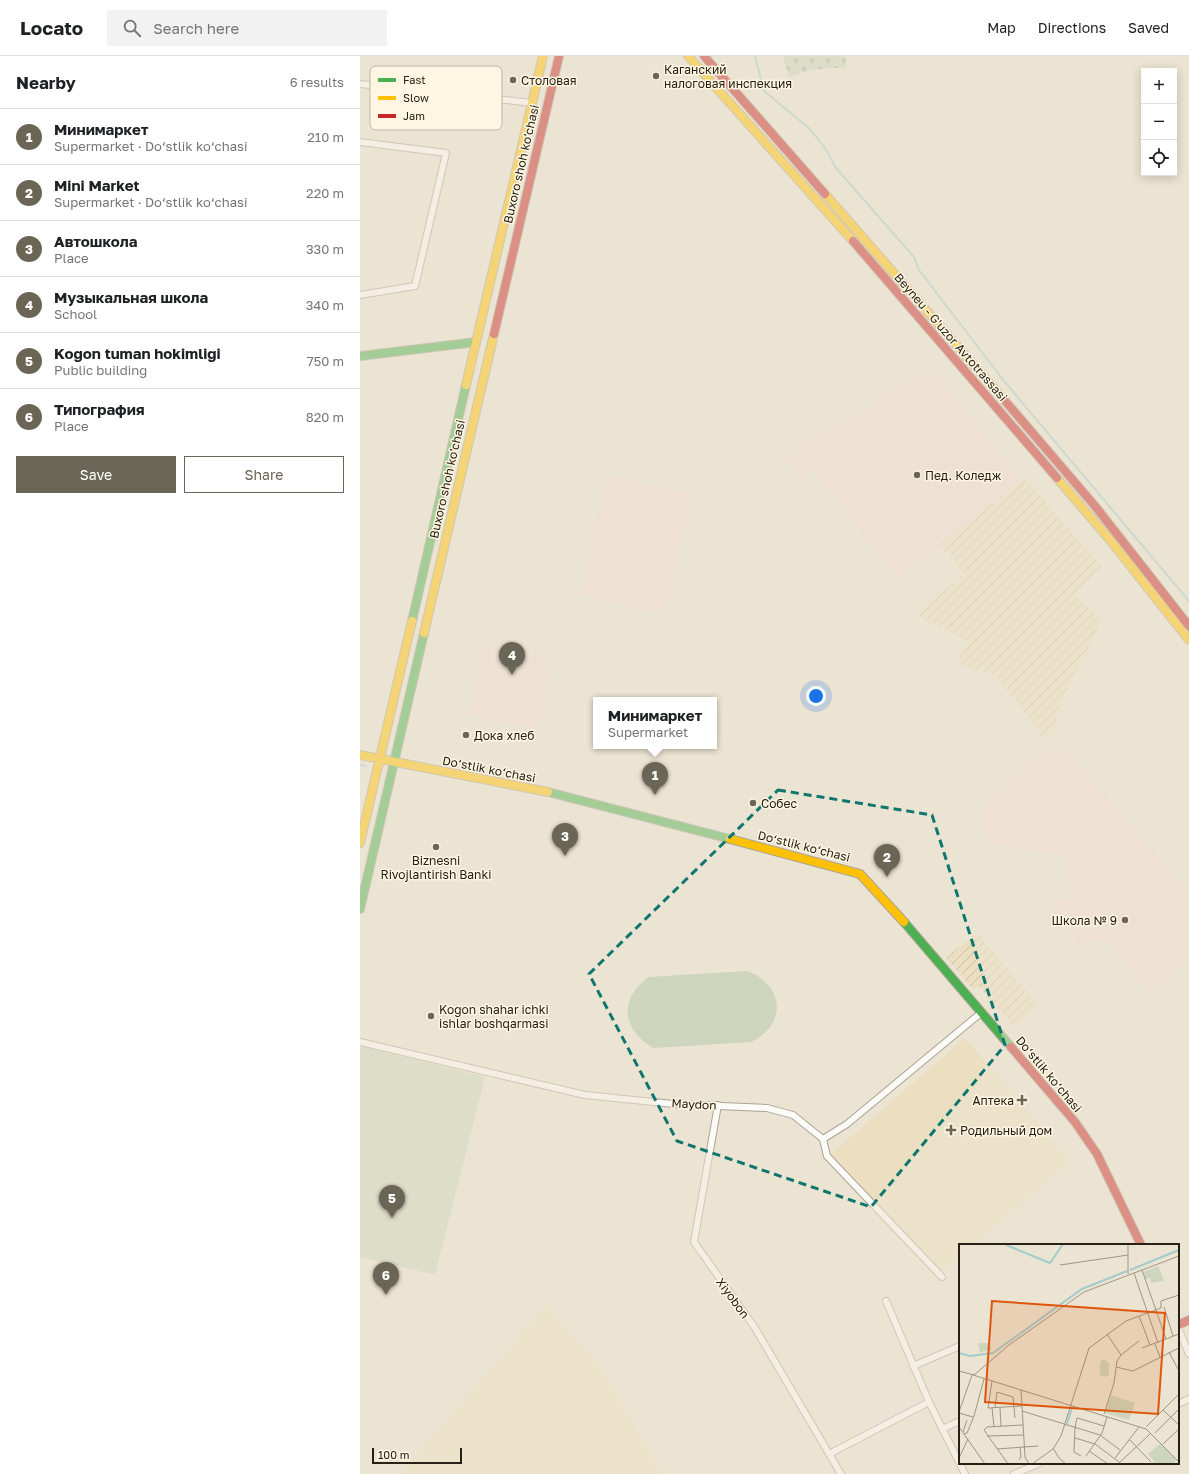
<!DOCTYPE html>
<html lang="en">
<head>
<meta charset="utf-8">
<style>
  :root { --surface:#fff; --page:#f2f2f2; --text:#202124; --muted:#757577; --line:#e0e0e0; --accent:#6b6556 }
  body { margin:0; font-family:"Golos Text",sans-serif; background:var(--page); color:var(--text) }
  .controls { position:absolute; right:12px; top:12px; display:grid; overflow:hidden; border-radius:0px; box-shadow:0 2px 10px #0003 }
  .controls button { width:36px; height:36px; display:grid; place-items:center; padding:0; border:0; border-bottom:1px solid var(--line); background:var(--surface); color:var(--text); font:20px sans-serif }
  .scale { position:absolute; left:12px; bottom:10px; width:90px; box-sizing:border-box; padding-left:4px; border:2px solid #262114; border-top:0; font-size:11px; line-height:14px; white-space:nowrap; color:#262114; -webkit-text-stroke:3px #fef6e2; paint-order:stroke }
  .you { position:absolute; left:456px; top:640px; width:14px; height:14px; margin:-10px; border:3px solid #fff; border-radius:50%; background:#1a73e8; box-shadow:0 0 0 6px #1a73e833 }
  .badge { display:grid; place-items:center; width:26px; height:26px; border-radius:50%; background:var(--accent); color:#fff; font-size:13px; font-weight:700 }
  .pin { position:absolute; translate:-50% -33px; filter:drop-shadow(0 1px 2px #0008) }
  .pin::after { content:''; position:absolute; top:21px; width:14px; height:12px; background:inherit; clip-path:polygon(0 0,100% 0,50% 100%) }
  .popup { position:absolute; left:233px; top:641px; width:124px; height:52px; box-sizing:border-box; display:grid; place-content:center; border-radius:0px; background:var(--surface); filter:drop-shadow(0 1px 3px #0005); font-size:13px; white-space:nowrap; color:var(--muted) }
  .popup b { font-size:15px; color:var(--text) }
  .popup::after { content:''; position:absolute; left:50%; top:100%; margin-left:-8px; border:8px solid transparent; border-top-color:var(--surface) }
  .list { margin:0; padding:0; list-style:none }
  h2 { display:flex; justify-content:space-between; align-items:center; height:52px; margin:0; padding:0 16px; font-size:17px }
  h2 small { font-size:13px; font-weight:400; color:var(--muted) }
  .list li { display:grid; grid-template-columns:26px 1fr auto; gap:12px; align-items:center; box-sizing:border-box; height:56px; padding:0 16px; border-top:1px solid var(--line) }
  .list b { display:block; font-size:15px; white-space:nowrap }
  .list p { margin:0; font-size:13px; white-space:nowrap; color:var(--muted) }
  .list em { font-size:13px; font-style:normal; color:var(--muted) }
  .actions { display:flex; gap:8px; padding:12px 16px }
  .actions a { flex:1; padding:9px 0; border:1px solid var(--accent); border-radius:0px; text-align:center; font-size:14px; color:var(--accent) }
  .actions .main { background:var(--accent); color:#fff }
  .icon { flex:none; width:22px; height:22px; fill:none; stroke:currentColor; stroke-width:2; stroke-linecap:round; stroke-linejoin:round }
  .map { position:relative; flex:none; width:829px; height:1418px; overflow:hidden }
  header { display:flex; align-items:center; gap:24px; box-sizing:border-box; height:56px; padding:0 20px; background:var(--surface); border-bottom:1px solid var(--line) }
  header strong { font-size:19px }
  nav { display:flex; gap:22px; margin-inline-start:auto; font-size:14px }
  .search { width:280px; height:36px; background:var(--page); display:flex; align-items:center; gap:10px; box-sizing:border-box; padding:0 14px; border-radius:0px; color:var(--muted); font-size:15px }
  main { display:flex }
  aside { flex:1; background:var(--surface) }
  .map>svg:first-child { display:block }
  .industrial { fill:url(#industrial-furrows) }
  .education { fill:#f0ddd4 }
  .built { fill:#ecdfc1 }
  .cemetery { fill:url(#cemetery-stones) }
  .park { fill:#cdd5bc }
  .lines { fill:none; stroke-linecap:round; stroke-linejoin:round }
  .stream { stroke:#a2cccc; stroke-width:2 }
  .street-casing { stroke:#aaa497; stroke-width:8 }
  .fast-casing { stroke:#aaa497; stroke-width:10 }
  .slow-casing { stroke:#aaa497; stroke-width:10 }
  .jam-casing { stroke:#aaa497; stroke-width:10 }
  .street { stroke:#fcfbf8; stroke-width:6 }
  .fast { stroke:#4caf50; stroke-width:8 }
  .slow { stroke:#ffc107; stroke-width:8 }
  .jam { stroke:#c62828; stroke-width:8 }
  .marked { fill:none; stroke:#0f766e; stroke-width:3; stroke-dasharray:8 5; stroke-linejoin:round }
  .poi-dot { fill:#6b6556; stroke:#fef6e2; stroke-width:1.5 }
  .labels { text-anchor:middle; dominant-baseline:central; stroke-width:3; stroke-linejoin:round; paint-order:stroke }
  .poi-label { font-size:12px; fill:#262114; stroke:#fef6e2; text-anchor:start }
  .street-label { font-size:12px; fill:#262114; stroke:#fef6e2 }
  .inset-river { fill:none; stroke:#a2cccc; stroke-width:2 }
  .inset-road { fill:none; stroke:#9d9686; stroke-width:1 }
  .view { fill:#de560c; fill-opacity:0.15; stroke:#de560c; stroke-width:2 }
  .inset-edge { fill:none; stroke:#262114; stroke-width:2 }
  .key { fill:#fef6e2; stroke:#bdb6a4; stroke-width:1 }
  .key-label { font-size:11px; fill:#262114 }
</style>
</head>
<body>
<header>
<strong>Locato</strong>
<div class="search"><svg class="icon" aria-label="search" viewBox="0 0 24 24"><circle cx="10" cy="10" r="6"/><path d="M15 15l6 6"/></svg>Search here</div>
<nav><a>Map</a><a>Directions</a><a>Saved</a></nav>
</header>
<main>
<aside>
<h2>Nearby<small>6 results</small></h2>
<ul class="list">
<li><span class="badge">1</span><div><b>Минимаркет</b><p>Supermarket · Do‘stlik ko‘chasi</p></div><em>210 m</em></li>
<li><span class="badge">2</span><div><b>Mini Market</b><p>Supermarket · Do‘stlik ko‘chasi</p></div><em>220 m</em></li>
<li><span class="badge">3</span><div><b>Автошкола</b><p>Place</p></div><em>330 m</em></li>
<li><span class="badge">4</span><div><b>Музыкальная школа</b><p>School</p></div><em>340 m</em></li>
<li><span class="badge">5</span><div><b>Kogon tuman hokimligi</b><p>Public building</p></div><em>750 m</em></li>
<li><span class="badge">6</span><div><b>Типография</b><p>Place</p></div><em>820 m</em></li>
</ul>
<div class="actions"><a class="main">Save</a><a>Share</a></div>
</aside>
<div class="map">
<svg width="829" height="1418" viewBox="0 0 829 1418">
  <defs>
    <pattern id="industrial-furrows" width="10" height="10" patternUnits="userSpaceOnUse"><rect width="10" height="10" fill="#ecdfc1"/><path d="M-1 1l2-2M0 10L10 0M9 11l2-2" fill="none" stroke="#cabfa5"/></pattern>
    <pattern id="cemetery-stones" width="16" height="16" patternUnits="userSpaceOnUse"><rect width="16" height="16" fill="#cdd5bc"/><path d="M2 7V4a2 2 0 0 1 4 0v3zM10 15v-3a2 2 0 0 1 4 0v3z" fill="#b0b7a1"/></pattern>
  </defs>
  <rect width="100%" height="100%" fill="#ece4d2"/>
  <!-- industrial -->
  <g class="industrial">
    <polygon points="665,422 742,511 714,538 742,565 702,644 692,676 685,683 640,625 620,611 617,615 597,607 608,585 554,558 605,518 580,488"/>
    <polygon points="617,877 678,949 654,972 619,930 613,933 586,902"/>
  </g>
  <!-- education -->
  <g class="education">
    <polygon points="571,313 662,424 538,522 453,414 445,424 424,402"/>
    <polygon points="247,419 332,438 305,558 220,539"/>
    <polygon points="122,589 191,604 177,674 108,658 110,645 113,646"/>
    <polygon points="682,695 708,696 829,837 829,903 789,938 746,884 720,886 685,844 712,843 713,837 702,799 635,789 623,777 623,751"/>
  </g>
  <!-- built -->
  <g class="built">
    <polygon points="605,982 710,1105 612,1189 600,1189 600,1199 582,1215 470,1099"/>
    <polygon points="187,1250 245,1318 302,1418 40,1418"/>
  </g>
  <!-- cemetery -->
  <polygon class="cemetery" points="423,0 485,0 487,11 451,14 429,21"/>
  <!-- park -->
  <g class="park">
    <path d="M387,915c38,14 40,54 4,71l-98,6c-32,-19 -34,-50 -4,-71z"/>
    <polygon points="0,990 125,1021 75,1219 0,1201"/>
  </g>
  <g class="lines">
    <!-- stream -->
    <g class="stream">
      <polyline points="395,0 404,35 450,73 465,92 476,112 554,201 559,214 644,325 829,545"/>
      <polyline points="0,709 6,710"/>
    </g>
    <!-- street casing -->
    <g class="street-casing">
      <g id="street">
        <polyline points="0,28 172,47"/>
        <polyline points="0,86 86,97 55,230 0,239"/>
        <polyline points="0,986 225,1039 313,1048 407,1052 433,1059 463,1083 487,1068 622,956"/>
        <polyline points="358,1049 334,1186 395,1272 481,1418"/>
        <polyline points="463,1083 467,1100 582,1221"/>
        <polyline points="526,1245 569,1346 605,1418"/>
        <polyline points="818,1272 829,1298"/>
        <polyline points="553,1310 600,1290"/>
        <polyline points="818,1348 829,1343"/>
        <polyline points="582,1373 600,1365"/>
        <polyline points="469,1398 569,1346"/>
        <polyline points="654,1418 680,1407"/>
      </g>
    </g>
    <!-- fast casing -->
    <g class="fast-casing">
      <g id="fast">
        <polyline points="0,300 116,286"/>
        <polyline points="52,565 106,329"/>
        <polyline points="188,736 370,783"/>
        <polyline points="0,853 64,577"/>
        <polyline points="544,866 651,991"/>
      </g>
    </g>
    <!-- slow casing -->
    <g class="slow-casing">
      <g id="slow">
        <polyline points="328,0 493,185"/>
        <polyline points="465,138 646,346"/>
        <polyline points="106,329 183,0"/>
        <polyline points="697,422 750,484 829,584"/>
        <polyline points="64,577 134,278"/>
        <polyline points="0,699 188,736"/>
        <polyline points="370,783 500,818 544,866"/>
        <polyline points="0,787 52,565"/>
      </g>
    </g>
    <!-- jam casing -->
    <g class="jam-casing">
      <g id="jam">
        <polyline points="344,0 465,138"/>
        <polyline points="493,185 697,422"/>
        <polyline points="134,278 199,0"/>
        <polyline points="646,346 735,450 829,570"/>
        <polyline points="651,991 715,1066 737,1098 781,1189"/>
        <polyline points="818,1269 829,1264"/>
      </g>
    </g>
    <!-- street -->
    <use href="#street" class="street"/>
    <!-- fast -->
    <use href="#fast" class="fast"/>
    <!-- slow -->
    <use href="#slow" class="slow"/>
    <!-- jam -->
    <use href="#jam" class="jam"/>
  </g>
  <!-- marked area -->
  <path d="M0 0H829V1418H0ZM418,734l154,25 73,230 -134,162 -194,-66 -88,-167z" fill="#ece4d2" fill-opacity=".55" fill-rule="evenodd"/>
  <path class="marked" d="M418,734l154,25 73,230 -134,162 -194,-66 -88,-167z"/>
  <!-- markers -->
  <g class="poi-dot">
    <circle cx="296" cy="20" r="4"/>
    <circle cx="153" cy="24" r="4"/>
    <circle cx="557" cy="419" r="4"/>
    <circle cx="106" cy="679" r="4"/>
    <circle cx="393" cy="747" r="4"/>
    <circle cx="76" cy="791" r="4"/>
    <circle cx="765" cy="864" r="4"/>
    <circle cx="71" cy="960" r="4"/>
    <path d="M660 1038h4v4h4v4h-4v4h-4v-4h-4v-4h4z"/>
    <path d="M589 1068h4v4h4v4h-4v4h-4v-4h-4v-4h4z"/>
  </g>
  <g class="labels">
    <!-- poi labels -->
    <g class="poi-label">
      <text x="304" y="13">Каганский<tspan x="304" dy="14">налоговая инспекция</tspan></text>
      <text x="161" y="24">Столовая</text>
      <text x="565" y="419">Пед. Коледж</text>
      <text x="114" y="679">Дока хлеб</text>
      <text x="401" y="747">Собеc</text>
      <text x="76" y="804" text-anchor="middle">Biznesni<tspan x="76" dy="14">Rivojlantirish Banki</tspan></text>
      <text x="757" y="864" text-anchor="end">Школа № 9</text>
      <text x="79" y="953">Kogon shahar ichki<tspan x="79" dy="14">ishlar boshqarmasi</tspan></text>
      <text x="654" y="1044" text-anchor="end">Аптека</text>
      <text x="600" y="1074">Родильный дом</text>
    </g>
    <!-- street labels -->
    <g class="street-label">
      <text transform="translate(161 108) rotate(-77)">Buxoro shoh ko'chasi</text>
      <text transform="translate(591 281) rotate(49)">Beyneu - G'uzor Avtotrassasi</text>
      <text transform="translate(87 423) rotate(-77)">Buxoro shoh ko'chasi</text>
      <text transform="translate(129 713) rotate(11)">Do‘stlik ko‘chasi</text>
      <text transform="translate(444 790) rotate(14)">Do‘stlik ko‘chasi</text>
      <text transform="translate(689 1018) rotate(50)">Do‘stlik ko‘chasi</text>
      <text transform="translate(334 1048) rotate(3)">Maydon</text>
      <text transform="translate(373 1242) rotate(54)">Xiyobon</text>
    </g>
  </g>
  <!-- overview -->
  <g transform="translate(599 1188)">
    <rect width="220" height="220" fill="#ece4d2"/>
    <path d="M202,199l15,17 -2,4 -22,-1 2,-2 -6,-7z" fill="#cdd5bc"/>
    <path d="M19,99h12l1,7 -11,2z" fill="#cdd5bc"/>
    <path d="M199,22l6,15 -13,2 -1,-5 -4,1 -3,-7zM144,115l6,4v12l-4,2 -5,-2v-12zM152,151l24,8 -6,17 -24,-7z" fill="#cdd5bc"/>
    <path class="inset-river" d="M47,1l44,18 13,-19M171,26l49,-20M0,109l11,3 23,-3 89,-64 45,-18M108,180l5,-16"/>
    <path class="inset-road" d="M169,0v30M101,21l68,-10M183,26l24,69M175,29l24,70M205,63l9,29M180,72l11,29M196,100l5,13M183,104l37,-14M210,108l10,19M162,111l18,-14M157,123l17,4 46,-23M0,127l15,4 35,-30 75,-53 95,-36M14,131l173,54 33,33M33,137l-4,27 34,-2M62,146l4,67 4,7M33,164l2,19M36,164l2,-16 16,5 2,21M41,164l1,18M204,166l16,15M63,167l78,24 20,15M0,168l13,-37M0,169l14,4M145,170l10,-31 3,-22 4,-6 -14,-21M0,183l26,37M187,183l33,-33M116,184l2,-10 27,8M116,184l-1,24 7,4M4,188l4,-12M196,189l24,-24M5,190l3,-1 7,-17 10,-37M28,192l37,-1M116,194l20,6 24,18M171,196l21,22M204,200l16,-15M94,204l6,10 7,6M38,205l41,-3M130,207l19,13M127,212l16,-23 5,-16M0,214l9,-19M156,214l24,-31M60,216l2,-3 -1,-10M49,220l-24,-34 3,-3 36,-2M73,220l21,-15 8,-13 28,-88 37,-27 35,-13v-7l18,-6M159,220l33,-31"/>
    <path class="view" d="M33,57l173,12 -7,101 -173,-12z"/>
    <rect width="220" height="220" class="inset-edge"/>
  </g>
  <!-- legend -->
  <rect x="10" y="10" width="132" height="64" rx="6" class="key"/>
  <rect x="18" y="22" width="18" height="4" fill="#4caf50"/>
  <rect x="18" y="40" width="18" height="4" fill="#ffc107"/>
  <rect x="18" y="58" width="18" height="4" fill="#c62828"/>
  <g class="key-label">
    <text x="43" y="28">Fast</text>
    <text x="43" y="46">Slow</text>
    <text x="43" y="64">Jam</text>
  </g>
</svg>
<div class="controls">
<button>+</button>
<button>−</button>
<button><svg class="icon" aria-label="locate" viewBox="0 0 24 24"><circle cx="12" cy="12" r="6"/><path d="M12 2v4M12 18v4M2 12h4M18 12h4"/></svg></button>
</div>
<div class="scale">100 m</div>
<div class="you"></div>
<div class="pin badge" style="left:295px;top:739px">1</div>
<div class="popup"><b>Минимаркет</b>Supermarket</div>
<div class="pin badge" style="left:527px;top:821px">2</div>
<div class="pin badge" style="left:205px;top:800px">3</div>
<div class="pin badge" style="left:152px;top:619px">4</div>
<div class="pin badge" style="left:32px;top:1162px">5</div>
<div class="pin badge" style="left:26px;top:1239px">6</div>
</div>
</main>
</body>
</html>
